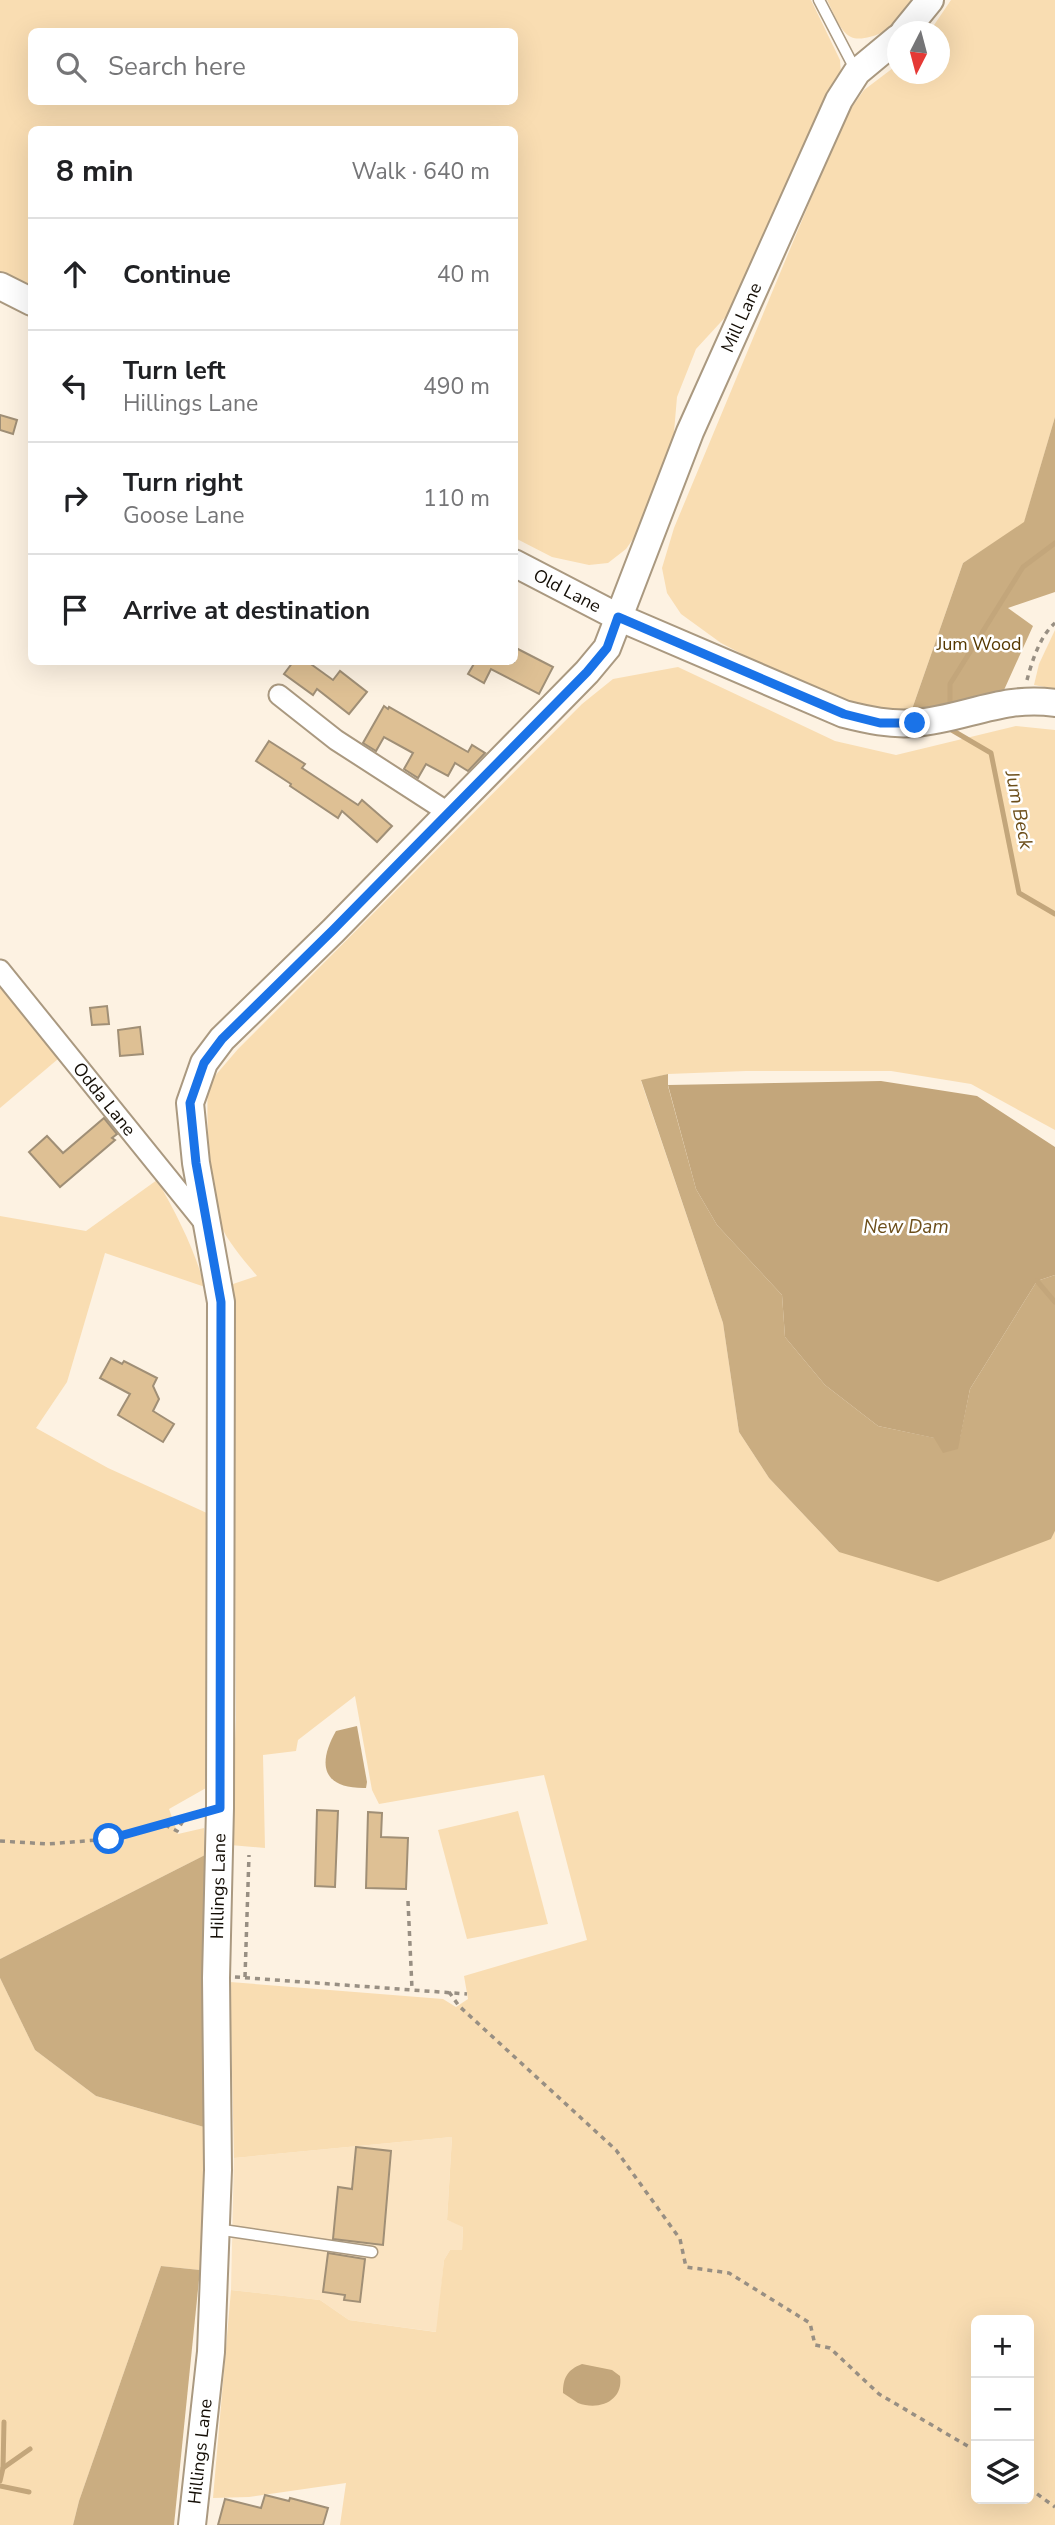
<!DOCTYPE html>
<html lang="en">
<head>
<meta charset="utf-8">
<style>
  :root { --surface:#fff; --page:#f6f6f6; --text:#202124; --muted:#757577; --line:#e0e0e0 }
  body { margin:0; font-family:"Nunito Sans",sans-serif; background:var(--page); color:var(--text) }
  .controls { position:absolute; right:21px; bottom:21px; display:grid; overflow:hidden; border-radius:10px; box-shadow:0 7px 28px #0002 }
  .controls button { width:63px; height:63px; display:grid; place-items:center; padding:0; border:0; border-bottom:2px solid var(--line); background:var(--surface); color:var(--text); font:35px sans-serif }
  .compass { position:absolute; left:887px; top:21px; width:63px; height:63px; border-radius:50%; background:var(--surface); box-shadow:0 7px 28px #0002; rotate:186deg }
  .stop { position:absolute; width:21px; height:21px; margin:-16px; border:5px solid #1a73e8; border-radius:50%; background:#fff }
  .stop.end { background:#1a73e8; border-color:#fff; box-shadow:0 2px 7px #0008 }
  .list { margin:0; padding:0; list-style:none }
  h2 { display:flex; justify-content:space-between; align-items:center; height:91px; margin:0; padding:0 28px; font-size:30px }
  h2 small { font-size:23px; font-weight:400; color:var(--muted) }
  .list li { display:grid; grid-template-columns:46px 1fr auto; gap:21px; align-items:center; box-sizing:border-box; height:112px; padding:0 28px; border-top:2px solid var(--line) }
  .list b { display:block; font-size:26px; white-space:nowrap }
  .list p { margin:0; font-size:23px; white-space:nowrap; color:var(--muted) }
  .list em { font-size:23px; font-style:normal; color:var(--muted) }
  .icon { flex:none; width:38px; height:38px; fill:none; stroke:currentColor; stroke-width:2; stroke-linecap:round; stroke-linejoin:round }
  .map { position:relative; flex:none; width:1055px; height:2525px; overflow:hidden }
  .search { position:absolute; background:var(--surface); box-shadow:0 7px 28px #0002; left:28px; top:28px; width:490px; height:77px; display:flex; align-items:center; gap:18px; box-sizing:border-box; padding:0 24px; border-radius:10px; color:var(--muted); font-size:26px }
  .panel { position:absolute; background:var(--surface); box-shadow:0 7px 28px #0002; left:28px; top:126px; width:490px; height:539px; border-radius:10px }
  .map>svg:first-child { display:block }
  .built { fill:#fbe4c2 }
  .green { fill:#f9ddb2; fill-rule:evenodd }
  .forest { fill:#caad81 }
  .water { fill:#c3a67b }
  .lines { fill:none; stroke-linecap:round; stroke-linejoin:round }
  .stream { stroke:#c3a67b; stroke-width:5 }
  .building { fill:#dec094; stroke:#a08f76; stroke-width:2 }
  .lane-casing { stroke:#aa9980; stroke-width:13 }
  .street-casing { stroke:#aa9980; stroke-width:23 }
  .secondary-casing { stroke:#aa9980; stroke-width:30 }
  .path { stroke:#988f83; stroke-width:3.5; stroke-dasharray:5 5; stroke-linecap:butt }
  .lane { stroke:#fff; stroke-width:10 }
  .street { stroke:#fff; stroke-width:19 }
  .secondary { stroke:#fff; stroke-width:26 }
  .route { stroke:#1a73e8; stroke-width:9 }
  .labels { text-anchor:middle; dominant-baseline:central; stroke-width:5; stroke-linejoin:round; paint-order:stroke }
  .street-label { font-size:18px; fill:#140e06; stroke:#fff }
  .park-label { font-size:18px; fill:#553800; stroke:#fff }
  .water-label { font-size:19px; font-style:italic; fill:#6c4e1a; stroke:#fff }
</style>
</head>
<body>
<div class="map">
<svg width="1055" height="2525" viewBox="0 0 1055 2525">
  <rect width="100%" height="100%" fill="#fdf2e2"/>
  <!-- built -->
  <polygon class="built" points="452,2137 447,2220 463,2226 462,2251 450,2250 444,2260 437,2332 349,2320 320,2300 231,2290 234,2158"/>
  <!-- green -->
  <g class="green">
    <path d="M0,0h811l29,60 1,14 -110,237 -35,38 -19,48 -4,47 -33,85 -14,20 -18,14 -19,2 -37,-8 -37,-19 -1,-408h-482l-1,158 -31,-14zM32,32h482v70h-482z"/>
    <path d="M827,0h93c-6,7 -12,15 -18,21 -11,9 -38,22 -51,16 -12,-6 -18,-26 -24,-37z"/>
    <polygon points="951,0 1055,0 1055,417 1024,523 963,563 910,715 880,715 769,668 721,643 681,614 667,593 662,568 674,528 845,117 864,90 897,65 898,74 940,74 940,32 930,31"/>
    <polygon points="1055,630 1055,689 1034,685 1039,664"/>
    <path d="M678,667l157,74 61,14 120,-29 39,4v400l-84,-46 -80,-13h-145l-78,3 -27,7 82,242 16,109 30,46 70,74 212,-13 4,-8v994h-715l6,-42 -97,14 -36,1 18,-208 89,10 29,20 87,12 8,-72 6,-10h12l1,-23 -16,-7 5,-83 -218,21 -4,-176 213,17 13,8 12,-8 -4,-23 123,-36 -43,-165 -165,29 -7,-14 -17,-94 -57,44 -2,11 -33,4 2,93 -35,-3 6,-126 -3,-435 24,-8c-13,-16 -28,-32 -37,-52 -11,-28 -14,-108 -12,-140l30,-35 344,-345 31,-25zM976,2320h53v179h-53z"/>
    <polygon points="0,985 58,1059 0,1108"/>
    <path d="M157,1180c20,35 37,68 48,107l-100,-34 -38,129 -31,46 72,40 101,46 -3,274 -37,21 9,25 26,-6 1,27 -205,104v-743l86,15z"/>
    <polygon points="518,1811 548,1924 467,1939 438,1830"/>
    <polygon points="0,1978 35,2050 96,2096 204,2127 206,2157 200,2270 161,2266 79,2501 73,2525 0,2525"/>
  </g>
  <!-- forest -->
  <g class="forest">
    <polygon points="1055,417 1055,592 1008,608 1033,626 1004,690 941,711 910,715 963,563 1024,522"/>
    <polygon points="668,1074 668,1086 696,1189 717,1225 782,1295 785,1337 825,1385 878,1426 935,1438 960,1437 970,1389 1037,1281 1055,1275 1055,1531 1051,1539 938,1582 839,1552 769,1478 739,1432 723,1323 641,1080"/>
    <polygon points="205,1855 204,2127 96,2096 35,2050 0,1978 0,1959"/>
    <polygon points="161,2266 200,2270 174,2525 73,2525 79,2501"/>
  </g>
  <!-- water -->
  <g class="water">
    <polygon points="881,1081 977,1096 1055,1147 1055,1275 1037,1281 970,1389 958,1449 943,1453 934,1438 878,1426 825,1385 785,1337 782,1295 717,1225 696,1189 668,1085"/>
    <path d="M357,1726l10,56 -1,6c-42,1 -50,-22 -30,-57z"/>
    <path d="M582,2364l30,6 8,6c4,25 -21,35 -42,27 -5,-3 -10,-7 -15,-10 0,-15 4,-23 19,-29z"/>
  </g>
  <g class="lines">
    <!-- stream -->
    <g class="stream">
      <polyline points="950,709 950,684 1023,567 1055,543"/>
      <polyline points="950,726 950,729 991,753 1019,893 1055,914"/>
      <polyline points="1037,1281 1055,1302"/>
      <polyline points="3,2468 30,2449"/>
      <polyline points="0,2481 3,2468 4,2422"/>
      <polyline points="0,2486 29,2492"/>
    </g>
  </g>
  <!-- building -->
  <g class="building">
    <polygon points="0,415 17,420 13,434 0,430"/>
    <polygon points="514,647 553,667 539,694 491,669 484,683 468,674 475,662 514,662"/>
    <polygon points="293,662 308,662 333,680 340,671 367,692 349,714 317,689 313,695 284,674"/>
    <polygon points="384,706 388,709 389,707 468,752 472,745 485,753 468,771 455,763 448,776 426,764 418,778 404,769 413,753 384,737 376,751 363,743"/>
    <polygon points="269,741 305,764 302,768 358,805 362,800 392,826 377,842 342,811 338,818 290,786 291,784 256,761"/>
    <polygon points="107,1006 109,1024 92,1025 90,1008"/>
    <polygon points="140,1027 143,1054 120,1056 118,1030"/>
    <polygon points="104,1118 117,1134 112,1138 115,1140 60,1187 29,1152 47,1136 63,1153"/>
    <polygon points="111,1358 122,1364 124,1361 157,1378 153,1386 159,1399 153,1411 174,1424 163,1442 118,1415 130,1394 100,1378"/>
    <polygon points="317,1810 338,1811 335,1887 315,1886"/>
    <polygon points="368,1812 382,1813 381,1837 408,1838 406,1889 366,1888"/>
    <polygon points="356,2147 391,2151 383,2245 333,2239 338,2187 352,2189"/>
    <polygon points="328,2253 365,2259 360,2302 344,2300 345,2295 323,2292"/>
    <polygon points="265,2495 289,2501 290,2498 328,2508 323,2525 218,2525 225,2499 261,2508"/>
  </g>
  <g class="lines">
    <!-- lane casing -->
    <g class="lane-casing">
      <g id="lane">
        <polyline points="819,0 856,71"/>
        <polyline points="216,2229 372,2252"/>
      </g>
    </g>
    <!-- street casing -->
    <g class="street-casing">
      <g id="street">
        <polyline points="279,695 336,740 449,813"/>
        <path id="s1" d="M0,970l206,255"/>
      </g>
    </g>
    <!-- secondary casing -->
    <g class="secondary-casing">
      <g id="secondary">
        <polyline points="904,32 930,0"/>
        <polyline points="0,286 32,302"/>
        <path id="s2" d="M514,563l104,54 226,97c24,6 46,11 71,9 49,-4 89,-28 140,-20"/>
        <path id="s3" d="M192,2525l19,-173 7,-182 -2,-192 4,-170 1,-506 -25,-139 -6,-60 14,-40 18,-24 111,-108 254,-259 20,-24 83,-216 149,-332 18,-28 41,-34"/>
      </g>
    </g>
    <!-- path -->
    <g class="path">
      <path d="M1027,680c5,-19 13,-44 28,-57"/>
      <polyline points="165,1825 177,1831 184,1819"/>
      <polyline points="0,1841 48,1844 109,1839 197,1815"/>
      <polyline points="408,1901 412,1989"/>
      <polyline points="235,1977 467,1994"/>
      <polyline points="245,1977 249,1855"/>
      <polyline points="449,1992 459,2006 616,2150 680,2239 686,2267 729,2273 810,2323 815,2345 830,2348 879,2394 976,2451"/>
      <polyline points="1029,2488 1055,2507"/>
    </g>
    <!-- lane -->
    <use href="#lane" class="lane"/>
    <!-- street -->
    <use href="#street" class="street"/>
    <!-- secondary -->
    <use href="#secondary" class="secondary"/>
  </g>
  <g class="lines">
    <!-- route -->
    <polyline class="route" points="109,1839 220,1808 221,1302 196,1163 190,1103 204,1063 222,1039 333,930 587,672 607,648 618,617 844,714 880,723 915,723"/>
  </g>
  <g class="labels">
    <!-- street labels -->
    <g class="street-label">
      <text stroke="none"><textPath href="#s3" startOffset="2404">Mill Lane</textPath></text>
      <text stroke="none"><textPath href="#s2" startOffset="60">Old Lane</textPath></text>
      <text stroke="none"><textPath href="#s1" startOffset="166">Odda Lane</textPath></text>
      <text stroke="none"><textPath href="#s3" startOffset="640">Hillings Lane</textPath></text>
      <text stroke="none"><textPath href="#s3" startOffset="74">Hillings Lane</textPath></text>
    </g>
    <!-- park labels -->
    <g class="park-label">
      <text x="979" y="644">Jum Wood</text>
    </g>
    <!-- water labels -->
    <g class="water-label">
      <text transform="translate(1019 810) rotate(79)">Jum Beck</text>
      <text x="906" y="1227">New Dam</text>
    </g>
  </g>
</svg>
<div class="controls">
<button>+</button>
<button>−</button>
<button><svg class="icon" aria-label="layers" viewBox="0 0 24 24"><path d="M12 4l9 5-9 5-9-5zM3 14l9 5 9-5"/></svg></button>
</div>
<svg class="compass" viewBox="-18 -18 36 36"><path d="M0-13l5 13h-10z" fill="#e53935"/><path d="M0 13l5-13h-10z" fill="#757577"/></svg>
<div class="stop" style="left:109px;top:1839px"></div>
<div class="stop end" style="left:915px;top:723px"></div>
<div class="search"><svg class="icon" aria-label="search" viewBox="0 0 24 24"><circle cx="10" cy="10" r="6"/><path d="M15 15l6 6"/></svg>Search here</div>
<section class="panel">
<h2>8 min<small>Walk · 640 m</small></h2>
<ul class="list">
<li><svg class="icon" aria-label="ahead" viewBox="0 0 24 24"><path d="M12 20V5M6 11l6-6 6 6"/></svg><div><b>Continue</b></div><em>40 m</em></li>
<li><svg class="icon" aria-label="left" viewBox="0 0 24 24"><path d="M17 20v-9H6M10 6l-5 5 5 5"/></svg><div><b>Turn left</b><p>Hillings Lane</p></div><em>490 m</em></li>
<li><svg class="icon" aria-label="right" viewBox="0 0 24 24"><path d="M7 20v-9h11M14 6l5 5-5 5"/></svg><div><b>Turn right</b><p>Goose Lane</p></div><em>110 m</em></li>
<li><svg class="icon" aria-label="arrive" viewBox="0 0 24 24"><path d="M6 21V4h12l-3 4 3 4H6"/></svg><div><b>Arrive at destination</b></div></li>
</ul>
</section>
</div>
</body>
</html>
